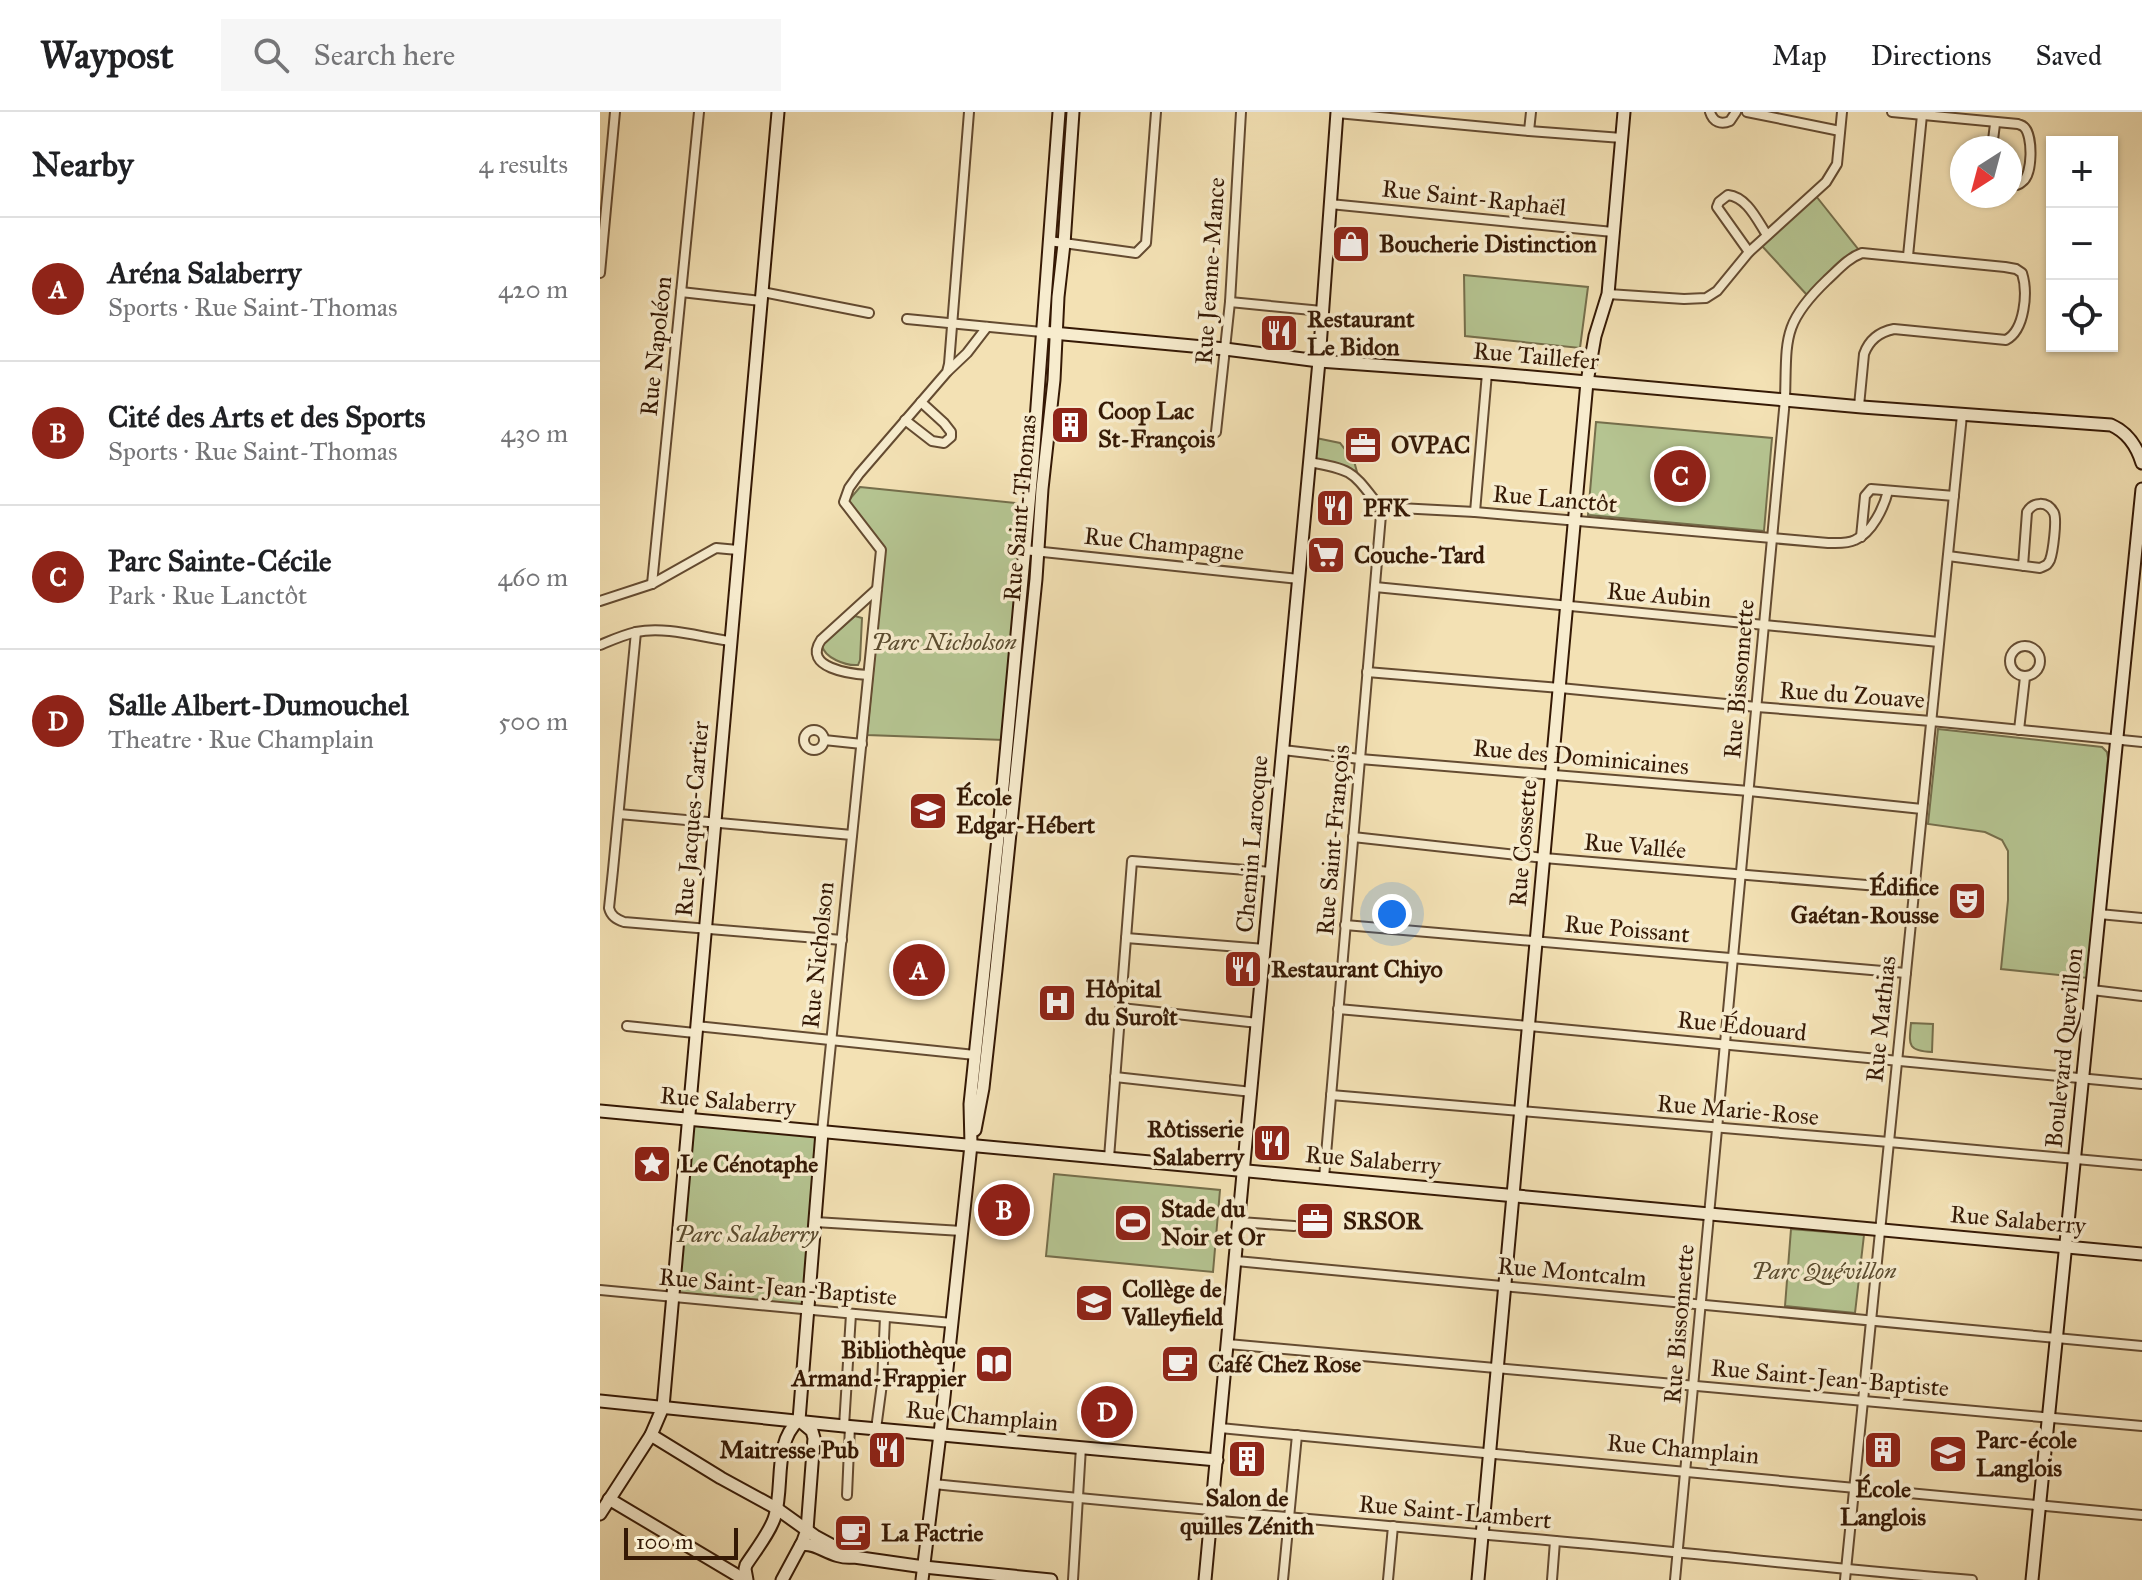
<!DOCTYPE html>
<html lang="en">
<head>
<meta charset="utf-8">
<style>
  :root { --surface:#fff; --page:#f6f6f6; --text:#202124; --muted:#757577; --line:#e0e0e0; --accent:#8f2418 }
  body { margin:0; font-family:"IM FELL Great Primer",serif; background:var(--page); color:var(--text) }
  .controls { position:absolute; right:24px; top:24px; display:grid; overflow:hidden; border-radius:0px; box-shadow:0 2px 6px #0004 }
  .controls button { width:72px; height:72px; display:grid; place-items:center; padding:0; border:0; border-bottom:2px solid var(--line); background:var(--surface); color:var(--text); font:40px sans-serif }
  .compass { position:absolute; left:1350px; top:24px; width:72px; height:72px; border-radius:50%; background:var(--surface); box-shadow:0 2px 6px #0004; rotate:216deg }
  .scale { position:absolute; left:24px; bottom:20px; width:114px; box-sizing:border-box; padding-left:8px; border:4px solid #351905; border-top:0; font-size:22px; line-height:28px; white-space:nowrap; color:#351905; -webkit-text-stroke:6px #f7ecce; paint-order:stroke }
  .you { position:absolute; left:792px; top:802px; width:28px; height:28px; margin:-20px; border:6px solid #fff; border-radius:50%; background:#1a73e8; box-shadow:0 0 0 12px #1a73e833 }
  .badge { display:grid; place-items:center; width:52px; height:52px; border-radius:50%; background:var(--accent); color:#fff; font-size:26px; font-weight:700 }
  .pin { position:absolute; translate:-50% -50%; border:4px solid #fff; box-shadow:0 2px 8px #0006 }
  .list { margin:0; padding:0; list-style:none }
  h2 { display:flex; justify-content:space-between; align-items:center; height:104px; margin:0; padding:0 32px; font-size:34px }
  h2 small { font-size:26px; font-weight:400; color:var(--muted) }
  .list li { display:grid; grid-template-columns:52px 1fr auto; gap:24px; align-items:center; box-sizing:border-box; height:144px; padding:0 32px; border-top:2px solid var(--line) }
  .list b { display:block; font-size:30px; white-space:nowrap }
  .list p { margin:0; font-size:26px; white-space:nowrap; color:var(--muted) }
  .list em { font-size:26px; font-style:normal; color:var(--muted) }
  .icon { flex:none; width:44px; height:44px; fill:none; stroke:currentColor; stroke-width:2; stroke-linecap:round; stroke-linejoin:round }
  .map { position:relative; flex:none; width:1542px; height:1468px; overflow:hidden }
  header { display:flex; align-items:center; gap:48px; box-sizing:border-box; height:112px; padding:0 40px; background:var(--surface); border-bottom:2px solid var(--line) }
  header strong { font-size:38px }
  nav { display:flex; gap:44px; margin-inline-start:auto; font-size:28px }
  .search { width:560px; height:72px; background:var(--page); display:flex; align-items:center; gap:20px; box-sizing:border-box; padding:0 28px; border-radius:0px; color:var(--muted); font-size:30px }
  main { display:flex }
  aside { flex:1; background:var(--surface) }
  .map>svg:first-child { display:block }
  .green { fill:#b5c491; stroke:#756e4b; stroke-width:2 }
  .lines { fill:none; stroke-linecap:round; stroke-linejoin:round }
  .street-casing { stroke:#644b31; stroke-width:12 }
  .secondary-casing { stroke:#351905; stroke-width:15 }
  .street { stroke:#f7ecce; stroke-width:8 }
  .secondary { stroke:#f7ecce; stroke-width:11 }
  .labels { text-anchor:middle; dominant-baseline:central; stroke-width:7; stroke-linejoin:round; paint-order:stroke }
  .street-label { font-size:24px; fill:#351905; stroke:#f7ecce }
  .poi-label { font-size:24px; font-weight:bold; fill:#351905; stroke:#f7ecce; text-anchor:start }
  .park-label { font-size:24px; font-style:italic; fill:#5b4c2f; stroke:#f7ecce }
</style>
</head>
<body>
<header>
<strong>Waypost</strong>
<div class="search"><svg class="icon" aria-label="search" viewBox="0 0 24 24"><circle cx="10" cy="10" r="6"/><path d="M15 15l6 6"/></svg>Search here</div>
<nav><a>Map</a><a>Directions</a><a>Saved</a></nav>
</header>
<main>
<aside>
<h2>Nearby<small>4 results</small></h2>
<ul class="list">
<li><span class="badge">A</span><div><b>Aréna Salaberry</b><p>Sports · Rue Saint-Thomas</p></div><em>420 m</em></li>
<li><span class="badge">B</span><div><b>Cité des Arts et des Sports</b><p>Sports · Rue Saint-Thomas</p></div><em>430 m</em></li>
<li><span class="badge">C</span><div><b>Parc Sainte-Cécile</b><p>Park · Rue Lanctôt</p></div><em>460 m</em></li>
<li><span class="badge">D</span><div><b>Salle Albert-Dumouchel</b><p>Theatre · Rue Champlain</p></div><em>500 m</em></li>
</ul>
</aside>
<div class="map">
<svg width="1542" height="1468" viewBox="0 0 1542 1468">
  <rect width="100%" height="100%" fill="#f3e1b4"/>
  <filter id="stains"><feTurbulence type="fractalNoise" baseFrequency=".0025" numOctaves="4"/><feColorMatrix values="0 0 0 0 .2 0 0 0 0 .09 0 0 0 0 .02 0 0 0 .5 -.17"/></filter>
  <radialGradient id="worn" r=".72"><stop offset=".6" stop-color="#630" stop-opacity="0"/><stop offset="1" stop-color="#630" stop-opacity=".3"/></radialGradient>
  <!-- green -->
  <g class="green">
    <polygon points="1216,84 1258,137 1207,183 1162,134"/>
    <polygon points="864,163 988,175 980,236 865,224"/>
    <polygon points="996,310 1172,326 1164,419 988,403"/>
    <polygon points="716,326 740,331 754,349 757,360 742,353 715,349"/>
    <polygon points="260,375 426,392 404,628 267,623 285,437 246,395 249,388"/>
    <path d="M255,504l7,2 -2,42 -2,5c-12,1 -34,-7 -36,-20z"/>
    <polygon points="1338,617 1502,635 1507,640 1508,646 1488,866 1401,857 1408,788 1408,739 1402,728 1385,720 1328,712"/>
    <path d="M1311,911l22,1 -1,28c-25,-1 -23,-7 -21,-29z"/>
    <polygon points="87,1007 222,1020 208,1198 72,1185"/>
    <polygon points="454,1062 620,1078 613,1160 446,1144"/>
    <polygon points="1191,1117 1264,1123 1255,1201 1185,1194"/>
  </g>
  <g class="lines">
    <!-- street casing -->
    <g class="street-casing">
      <g id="street">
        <path d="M1110,0c3,10 11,13 20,9l6,-9"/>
        <polyline points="1147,0 1240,19"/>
        <path d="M1292,0l126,12c2,1 4,1 6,3 9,8 9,48 -2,55 -4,4 -7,3 -12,3"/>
        <polyline points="737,1 929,19 1022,26"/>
        <polyline points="929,19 931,0"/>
        <polyline points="1392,36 1395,12"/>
        <polyline points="730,92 1013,120"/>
        <polyline points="449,129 536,141 546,131 556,0"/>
        <path d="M1149,140l-32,-45 2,-5 9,-7c19,2 29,25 39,40"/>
        <polyline points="1308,144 1322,3"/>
        <polyline points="0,161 15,0"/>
        <polyline points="81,180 161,189"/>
        <polyline points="162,180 269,201"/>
        <polyline points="1008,182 1084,187 1106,186 1117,179 1149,140 1226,70 1237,52 1242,0"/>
        <polyline points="630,190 722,199"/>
        <polyline points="307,207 442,220"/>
        <polyline points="348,259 367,241 387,215"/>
        <polyline points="305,308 332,329 344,331 351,325 351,320 344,311 321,290"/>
        <polyline points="616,320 630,190 641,0"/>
        <path d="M709,350c46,8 43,10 71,45l95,5 353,31c9,0 19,1 27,-3 17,-7 29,-33 33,-49"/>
        <polyline points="875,400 887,261"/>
        <polyline points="1261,425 1265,384 1271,377 1354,384"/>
        <polyline points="424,438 699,467"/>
        <path d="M1348,444l92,12c6,-3 7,-2 10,-8 3,-8 7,-40 4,-47 -7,-13 -21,-11 -27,-1l-4,54"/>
        <polyline points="52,472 99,0"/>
        <polyline points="775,475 1339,530"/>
        <polyline points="0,489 52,472 116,436 138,438"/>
        <path d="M36,520l-23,238 -4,38c2,8 7,11 15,14l218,18"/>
        <path d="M0,533c12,-5 23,-10 36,-13 30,-6 64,5 94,9"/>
        <circle cx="1425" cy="549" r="15"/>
        <polyline points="767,560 960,576 1157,595 1331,609 1542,630"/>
        <path d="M268,563c-17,-1 -66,-7 -47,-35l56,-51"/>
        <polyline points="1419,618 1425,565"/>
        <circle cx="214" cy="628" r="10"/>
        <polyline points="224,628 262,632"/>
        <polyline points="683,638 760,647 1149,679 1322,697"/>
        <polyline points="19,702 252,723"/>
        <polyline points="753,725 944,746 1314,777"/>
        <polyline points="1499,802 1542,806"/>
        <polyline points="745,813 1306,861"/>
        <polyline points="526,826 665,837"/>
        <polyline points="1492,878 1542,884"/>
        <polyline points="521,896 658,911"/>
        <polyline points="738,897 929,914 1542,972"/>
        <polyline points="27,914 95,921"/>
        <polyline points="96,914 375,943"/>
        <polyline points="515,965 652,980"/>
        <polyline points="731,983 1289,1030 1542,1053"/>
        <polyline points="222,1020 281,438 244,390 249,376 259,362 347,260 349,252 369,0"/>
        <polyline points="509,1046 532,749 672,760"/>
        <polyline points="724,1066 781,403 780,395"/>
        <polyline points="215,1110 362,1119"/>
        <polyline points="640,1110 694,1114"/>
        <polyline points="636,1149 1542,1234"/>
        <polyline points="0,1178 352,1211"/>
        <polyline points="628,1232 1542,1314"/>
        <polyline points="244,1314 251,1202"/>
        <polyline points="620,1316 1542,1403"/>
        <polyline points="276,1317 282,1272 285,1205"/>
        <path d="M334,1372c207,21 414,38 622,57 139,12 277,28 416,39"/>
        <polyline points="247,1383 250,1314"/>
        <polyline points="473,1468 481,1335"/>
        <polyline points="683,1468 697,1323"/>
        <polyline points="788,1468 793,1414"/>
        <polyline points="952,1468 955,1429"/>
        <path d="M1075,1468l110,-1181c2,-59 -4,-75 42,-119 11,-10 21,-22 35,-27l143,14 11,2 6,4c6,19 3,57 -16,67l-112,-11c-15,3 -25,11 -30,25l-5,52"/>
        <polyline points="1245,1468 1362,303"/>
      </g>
    </g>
    <!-- secondary casing -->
    <g class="secondary-casing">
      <g id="secondary">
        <path d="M442,220l183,17 94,12 168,12 375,34 249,18c16,7 26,22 31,38"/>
        <polyline points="0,999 1542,1142"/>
        <polyline points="375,1018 383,976 396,858 436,467 442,377 454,268 458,185 464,132 473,0"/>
        <polyline points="0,1289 244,1314 617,1348"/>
        <polyline points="51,1323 121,1366 176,1396 215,1424 250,1443"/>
        <polyline points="9,1387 145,1468"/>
        <polyline points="0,1402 51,1323 63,1295 178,0"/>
        <path d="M201,1433c16,-4 30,15 53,12l70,10 127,13"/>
        <path d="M147,1468l-2,-11 1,-4c9,-14 25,-34 29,-49 9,-31 -2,-73 24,-96l23,-288"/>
        <polyline points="182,1468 203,1429 207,1418 214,1326 212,1319 200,1309"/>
        <polyline points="322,1468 340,1322 371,1033 370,992 400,707 433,348 459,0"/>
        <polyline points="605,1468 719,249 737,0"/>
        <polyline points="878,1468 987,270 995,224 1008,182 1024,0"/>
        <polyline points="1432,1468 1542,377"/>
      </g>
    </g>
    <!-- street -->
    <use href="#street" class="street"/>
    <!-- secondary -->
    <use href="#secondary" class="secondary"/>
  </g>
  <!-- icons -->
  <defs>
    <g id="shop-square" transform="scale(2)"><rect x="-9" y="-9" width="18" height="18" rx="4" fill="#8f2418" stroke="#f7ecce"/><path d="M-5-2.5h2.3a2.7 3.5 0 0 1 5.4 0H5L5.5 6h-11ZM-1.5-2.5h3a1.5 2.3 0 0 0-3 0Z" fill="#fff"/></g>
    <g id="restaurant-square" transform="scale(2)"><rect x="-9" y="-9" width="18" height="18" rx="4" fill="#8f2418" stroke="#f7ecce"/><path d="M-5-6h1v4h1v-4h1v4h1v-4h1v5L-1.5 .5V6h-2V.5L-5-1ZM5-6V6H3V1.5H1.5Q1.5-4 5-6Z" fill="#fff"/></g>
    <g id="building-square" transform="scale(2)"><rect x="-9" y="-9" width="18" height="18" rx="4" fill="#8f2418" stroke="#f7ecce"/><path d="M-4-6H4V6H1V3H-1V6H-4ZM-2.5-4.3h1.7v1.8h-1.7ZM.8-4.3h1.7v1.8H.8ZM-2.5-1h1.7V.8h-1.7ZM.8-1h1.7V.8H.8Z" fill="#fff"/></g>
    <g id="office-square" transform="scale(2)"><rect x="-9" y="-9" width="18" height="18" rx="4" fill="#8f2418" stroke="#f7ecce"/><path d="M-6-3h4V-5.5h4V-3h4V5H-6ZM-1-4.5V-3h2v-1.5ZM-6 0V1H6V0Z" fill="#fff"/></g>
    <g id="supermarket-square" transform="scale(2)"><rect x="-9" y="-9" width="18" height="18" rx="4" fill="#8f2418" stroke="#f7ecce"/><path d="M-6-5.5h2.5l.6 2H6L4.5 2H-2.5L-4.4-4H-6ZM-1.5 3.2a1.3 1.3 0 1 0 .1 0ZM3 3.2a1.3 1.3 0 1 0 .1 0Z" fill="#fff"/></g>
    <g id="school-square" transform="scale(2)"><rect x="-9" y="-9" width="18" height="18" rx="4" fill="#8f2418" stroke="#f7ecce"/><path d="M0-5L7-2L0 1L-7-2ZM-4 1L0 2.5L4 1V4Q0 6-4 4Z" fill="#fff"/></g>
    <g id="theatre-square" transform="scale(2)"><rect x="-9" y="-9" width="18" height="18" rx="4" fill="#8f2418" stroke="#f7ecce"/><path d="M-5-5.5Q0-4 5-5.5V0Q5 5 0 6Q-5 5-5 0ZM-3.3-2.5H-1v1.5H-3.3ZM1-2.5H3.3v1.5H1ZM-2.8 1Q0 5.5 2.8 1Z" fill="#fff"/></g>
    <g id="hospital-square" transform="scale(2)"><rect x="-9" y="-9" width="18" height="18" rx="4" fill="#8f2418" stroke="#f7ecce"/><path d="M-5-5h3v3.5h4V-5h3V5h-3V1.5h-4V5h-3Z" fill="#fff"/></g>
    <g id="sight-square" transform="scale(2)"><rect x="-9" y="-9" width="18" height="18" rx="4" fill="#8f2418" stroke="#f7ecce"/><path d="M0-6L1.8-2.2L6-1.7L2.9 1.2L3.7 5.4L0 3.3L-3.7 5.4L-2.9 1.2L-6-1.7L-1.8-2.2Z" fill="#fff"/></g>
    <g id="stadium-square" transform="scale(2)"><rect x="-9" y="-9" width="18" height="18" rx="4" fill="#8f2418" stroke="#f7ecce"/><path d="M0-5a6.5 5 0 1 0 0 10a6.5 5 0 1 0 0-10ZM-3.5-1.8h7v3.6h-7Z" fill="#fff"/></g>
    <g id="university-square" transform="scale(2)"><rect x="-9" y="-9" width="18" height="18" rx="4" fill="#8f2418" stroke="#f7ecce"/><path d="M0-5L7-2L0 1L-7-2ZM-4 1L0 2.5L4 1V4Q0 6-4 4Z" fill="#fff"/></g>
    <g id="library-square" transform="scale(2)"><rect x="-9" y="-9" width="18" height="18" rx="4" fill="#8f2418" stroke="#f7ecce"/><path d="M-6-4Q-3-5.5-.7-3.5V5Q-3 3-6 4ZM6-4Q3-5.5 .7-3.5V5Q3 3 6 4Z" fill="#fff"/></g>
    <g id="cafe-square" transform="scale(2)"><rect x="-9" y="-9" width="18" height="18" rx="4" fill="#8f2418" stroke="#f7ecce"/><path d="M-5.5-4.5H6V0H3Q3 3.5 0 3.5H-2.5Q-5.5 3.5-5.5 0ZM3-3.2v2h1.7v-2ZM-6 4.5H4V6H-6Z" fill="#fff"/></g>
  </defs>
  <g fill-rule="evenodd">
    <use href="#shop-square" x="751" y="132"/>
    <use href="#restaurant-square" x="679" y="221"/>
    <use href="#building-square" x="470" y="313"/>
    <use href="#office-square" x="763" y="333"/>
    <use href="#restaurant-square" x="735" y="396"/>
    <use href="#supermarket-square" x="726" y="443"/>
    <use href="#school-square" x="328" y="699"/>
    <use href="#theatre-square" x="1367" y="789"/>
    <use href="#restaurant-square" x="643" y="857"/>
    <use href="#hospital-square" x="457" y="891"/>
    <use href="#restaurant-square" x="672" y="1031"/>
    <use href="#sight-square" x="52" y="1052"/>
    <use href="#office-square" x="715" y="1109"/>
    <use href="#stadium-square" x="533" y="1111"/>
    <use href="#university-square" x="494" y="1191"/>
    <use href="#library-square" x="394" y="1252"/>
    <use href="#cafe-square" x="580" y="1252"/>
    <use href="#restaurant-square" x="287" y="1338"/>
    <use href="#building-square" x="1283" y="1338"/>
    <use href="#school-square" x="1348" y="1342"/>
    <use href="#building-square" x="647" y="1347"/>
    <use href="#cafe-square" x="253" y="1421"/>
  </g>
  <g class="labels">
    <!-- street labels -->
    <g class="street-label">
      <text transform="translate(874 86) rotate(6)">Rue Saint-Raphaël</text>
      <text transform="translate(610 159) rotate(-86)">Rue Jeanne-Mance</text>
      <text transform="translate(56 234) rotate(-84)">Rue Napoléon</text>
      <text transform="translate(936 244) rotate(5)">Rue Taillefer</text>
      <text transform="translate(955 387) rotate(5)">Rue Lanctôt</text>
      <text transform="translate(420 396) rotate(-85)">Rue Saint-Thomas</text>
      <text transform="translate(564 432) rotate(6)">Rue Champagne</text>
      <text transform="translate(1059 483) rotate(5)">Rue Aubin</text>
      <text transform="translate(1139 567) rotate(-85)">Rue Bissonnette</text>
      <text transform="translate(1252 583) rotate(4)">Rue du Zouave</text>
      <text transform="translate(981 645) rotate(5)">Rue des Dominicaines</text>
      <text transform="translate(92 707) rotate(-85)">Rue Jacques-Cartier</text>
      <text transform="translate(733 728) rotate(-85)">Rue Saint-François</text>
      <text transform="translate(923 731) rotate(-85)">Rue Cossette</text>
      <text transform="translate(652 732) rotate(-85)">Chemin Larocque</text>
      <text transform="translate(1035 734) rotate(5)">Rue Vallée</text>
      <text transform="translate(1027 817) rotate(5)">Rue Poissant</text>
      <text transform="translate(218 843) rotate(-84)">Rue Nicholson</text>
      <text transform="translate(1281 907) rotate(-84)">Rue Mathias</text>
      <text transform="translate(1142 914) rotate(6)">Rue Édouard</text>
      <text transform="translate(1464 936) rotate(-84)">Boulevard Quevillon</text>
      <text transform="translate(128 989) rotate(5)">Rue Salaberry</text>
      <text transform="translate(1138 998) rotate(5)">Rue Marie-Rose</text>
      <text transform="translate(773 1048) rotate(5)">Rue Salaberry</text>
      <text transform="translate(1418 1108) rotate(5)">Rue Salaberry</text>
      <text transform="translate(972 1160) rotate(5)">Rue Montcalm</text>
      <text transform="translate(178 1175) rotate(5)">Rue Saint-Jean-Baptiste</text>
      <text transform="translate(1079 1212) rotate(-85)">Rue Bissonnette</text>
      <text transform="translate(1230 1266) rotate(5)">Rue Saint-Jean-Baptiste</text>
      <text transform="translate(382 1304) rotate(5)">Rue Champlain</text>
      <text transform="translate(1083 1337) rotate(5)">Rue Champlain</text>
      <text transform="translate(855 1400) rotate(5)">Rue Saint-Lambert</text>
    </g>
    <!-- poi labels -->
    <g class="poi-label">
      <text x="779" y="132">Boucherie Distinction</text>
      <text x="707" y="207">Restaurant<tspan x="707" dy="28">Le Bidon</tspan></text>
      <text x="498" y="299">Coop Lac<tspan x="498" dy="28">St-François</tspan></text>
      <text x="791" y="333">OVPAC</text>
      <text x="763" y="396">PFK</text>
      <text x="754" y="443">Couche-Tard</text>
      <text x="356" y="685">École<tspan x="356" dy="28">Edgar-Hébert</tspan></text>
      <text x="1339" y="775" text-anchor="end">Édifice<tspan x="1339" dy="28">Gaétan-Rousse</tspan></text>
      <text x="671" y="857">Restaurant Chiyo</text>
      <text x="485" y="877">Hôpital<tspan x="485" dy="28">du Suroît</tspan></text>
      <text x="644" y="1017" text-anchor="end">Rôtisserie<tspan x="644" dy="28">Salaberry</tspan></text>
      <text x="80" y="1052">Le Cénotaphe</text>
      <text x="561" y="1097">Stade du<tspan x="561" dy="28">Noir et Or</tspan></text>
      <text x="743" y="1109">SRSOR</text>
      <text x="522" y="1177">Collège de<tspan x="522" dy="28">Valleyfield</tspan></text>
      <text x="366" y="1238" text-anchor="end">Bibliothèque<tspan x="366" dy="28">Armand-Frappier</tspan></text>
      <text x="608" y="1252">Café Chez Rose</text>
      <text x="1376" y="1328">Parc-école<tspan x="1376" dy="28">Langlois</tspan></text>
      <text x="259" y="1338" text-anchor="end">Maitresse Pub</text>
      <text x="1283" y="1377" text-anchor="middle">École<tspan x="1283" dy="28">Langlois</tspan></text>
      <text x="647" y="1386" text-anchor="middle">Salon de<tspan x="647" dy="28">quilles Zénith</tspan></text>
      <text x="281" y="1421">La Factrie</text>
    </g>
    <!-- park labels -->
    <g class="park-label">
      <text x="344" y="530">Parc Nicholson</text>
      <text x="146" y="1122">Parc Salaberry</text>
      <text x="1224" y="1159">Parc Quévillon</text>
    </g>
  </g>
  <rect width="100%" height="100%" filter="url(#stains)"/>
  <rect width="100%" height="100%" fill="url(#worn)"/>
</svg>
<div class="controls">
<button>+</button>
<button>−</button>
<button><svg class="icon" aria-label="locate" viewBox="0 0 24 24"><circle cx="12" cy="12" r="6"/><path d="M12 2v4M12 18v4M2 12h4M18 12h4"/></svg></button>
</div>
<svg class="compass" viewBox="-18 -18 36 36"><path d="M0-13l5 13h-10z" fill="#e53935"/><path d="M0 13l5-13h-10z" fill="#757577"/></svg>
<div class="scale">100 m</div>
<div class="you"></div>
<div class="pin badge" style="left:319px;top:858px">A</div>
<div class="pin badge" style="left:404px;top:1098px">B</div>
<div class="pin badge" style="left:1080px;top:364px">C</div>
<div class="pin badge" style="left:507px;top:1300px">D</div>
</div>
</main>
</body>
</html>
